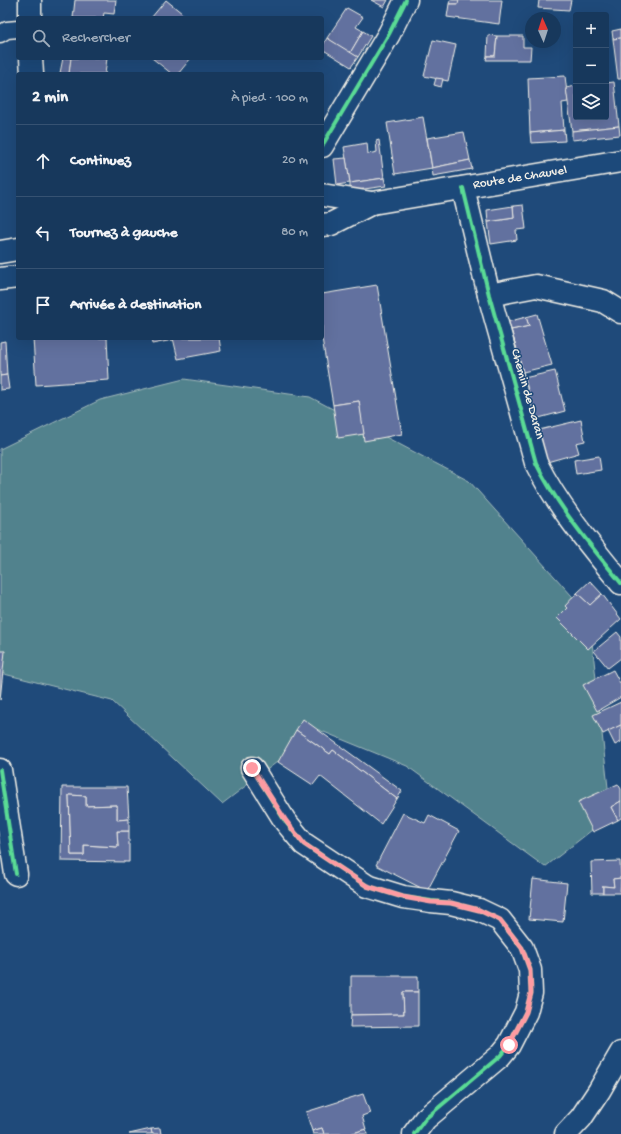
<!DOCTYPE html>
<html lang="fr">
<head>
<meta charset="utf-8">
<style>
  :root { --surface:#17385c; --page:#244365; --text:#f1f3f6; --muted:#9eacbb; --line:#365272 }
  body { margin:0; font-family:"Gochi Hand",sans-serif; background:var(--page); color:var(--text) }
  .controls { position:absolute; right:12px; top:12px; display:grid; overflow:hidden; border-radius:4px; box-shadow:0 4px 16px #0002 }
  .controls button { width:36px; height:36px; display:grid; place-items:center; padding:0; border:0; border-bottom:1px solid var(--line); background:var(--surface); color:var(--text); font:20px sans-serif }
  .compass { position:absolute; left:525px; top:12px; width:36px; height:36px; border-radius:50%; background:var(--surface); box-shadow:0 4px 16px #0002; rotate:357deg }
  .stop { position:absolute; width:12px; height:12px; margin:-9px; border:3px solid #ff9aa2; border-radius:50%; background:#fff }
  .stop.end { background:#ff9aa2; border-color:#fff; box-shadow:0 1px 4px #0008 }
  .list { margin:0; padding:0; list-style:none }
  h2 { display:flex; justify-content:space-between; align-items:center; height:52px; margin:0; padding:0 16px; font-size:17px }
  h2 small { font-size:13px; font-weight:400; color:var(--muted) }
  .list li { display:grid; grid-template-columns:26px 1fr auto; gap:12px; align-items:center; box-sizing:border-box; height:72px; padding:0 16px; border-top:1px solid var(--line) }
  .list b { display:block; font-size:15px; white-space:nowrap }
  .list em { font-size:13px; font-style:normal; color:var(--muted) }
  .icon { flex:none; width:22px; height:22px; fill:none; stroke:currentColor; stroke-width:2; stroke-linecap:round; stroke-linejoin:round }
  .map { position:relative; flex:none; width:621px; height:1134px; overflow:hidden }
  .search { position:absolute; background:var(--surface); box-shadow:0 4px 16px #0002; left:16px; top:16px; width:308px; height:44px; display:flex; align-items:center; gap:10px; box-sizing:border-box; padding:0 14px; border-radius:4px; color:var(--muted); font-size:15px }
  .panel { position:absolute; background:var(--surface); box-shadow:0 4px 16px #0002; left:16px; top:72px; width:308px; height:268px; border-radius:4px }
  .map>svg:first-child { display:block }
  .green { fill:#51828d; stroke:#a2baba }
  .building { fill:#62719f; stroke:#f4f1e8 }
  .lines { fill:none; stroke-linecap:round; stroke-linejoin:round }
  .lane-casing { stroke:#f4f1e8; stroke-width:19 }
  .street-casing { stroke:#f4f1e8; stroke-width:25 }
  .secondary-casing { stroke:#f4f1e8; stroke-width:25 }
  .lane { stroke:#1f4a7a; stroke-width:16 }
  .street { stroke:#1f4a7a; stroke-width:22 }
  .secondary { stroke:#1f4a7a; stroke-width:22 }
  .cycleway-casing { stroke:#1f4a7a; stroke-width:6 }
  .cycleway { stroke:#5adb95; stroke-width:4 }
  .route { stroke:#ff9aa2; stroke-width:5 }
  .labels { text-anchor:middle; dominant-baseline:central; stroke-width:3; stroke-linejoin:round; paint-order:stroke }
  .street-label { font-size:13px; fill:#f4f1e8; stroke:#1f4a7a }
</style>
</head>
<body>
<div class="map">
<svg width="621" height="1134" viewBox="0 0 621 1134">
  <rect width="100%" height="100%" fill="#1f4a7a"/>
  <filter id="ink" filterUnits="userSpaceOnUse"><feTurbulence type="fractalNoise" baseFrequency=".025" numOctaves="2"/><feDisplacementMap in="SourceGraphic" scale="8" xChannelSelector="R" yChannelSelector="G"/><feConvolveMatrix kernelMatrix="1 2 1 2 8 2 1 2 1" color-interpolation-filters="sRGB"/></filter>
  <g filter="url(#ink)">
    <!-- green -->
    <polygon class="green" points="184,379 310,397 469,481 589,615 611,815 545,867 407,766 319,730 222,804 112,701 0,673 0,449 100,400"/>
    <!-- building -->
    <g class="building">
      <polygon points="75,0 116,0 114,14 104,13 103,18 73,18"/>
      <polygon points="166,0 188,18 151,18"/>
      <polygon points="371,0 388,0 384,7"/>
      <polygon points="450,0 459,0 458,4 449,4"/>
      <polygon points="459,0 502,0 499,24 447,17 449,4 458,4"/>
      <polygon points="539,0 571,0 569,10 538,8"/>
      <polygon points="347,8 363,17 356,27 363,31 350,53 327,38"/>
      <polygon points="621,29 621,38 613,39 612,31"/>
      <polygon points="363,31 371,36 358,57 350,53"/>
      <polygon points="488,35 497,36 495,56 487,56"/>
      <polygon points="497,36 523,36 523,47 531,47 530,60 486,60 487,56 495,56"/>
      <polygon points="327,38 358,57 351,67 322,49 322,47"/>
      <polygon points="621,38 621,79 618,79 613,39"/>
      <polygon points="433,40 456,45 448,81 424,76"/>
      <polygon points="63,58 71,58 69,74 60,73"/>
      <polygon points="71,58 107,58 105,74 69,74"/>
      <polygon points="152,58 191,58 178,74 172,74"/>
      <polygon points="565,76 568,102 562,103 564,130 530,133 528,78"/>
      <polygon points="436,78 443,79 441,87 434,85"/>
      <polygon points="614,82 619,126 572,131 566,88 576,86 576,117 606,117 606,83"/>
      <polygon points="423,117 432,168 395,174 387,123"/>
      <polygon points="619,126 620,135 572,140 572,131"/>
      <polygon points="564,130 565,141 531,143 530,133"/>
      <polygon points="464,132 470,160 432,168 427,138"/>
      <polygon points="379,140 384,178 350,183 344,147 367,143 368,154 377,152 376,141"/>
      <polygon points="346,158 350,183 337,185 334,159"/>
      <polygon points="470,160 472,169 433,176 432,168"/>
      <polygon points="384,178 386,186 350,191 350,183"/>
      <polygon points="523,205 526,229 516,230 517,240 491,244 488,222 514,218 513,206"/>
      <polygon points="513,206 514,218 488,222 487,210"/>
      <polygon points="377,285 402,434 364,441 359,401 333,405 322,338 322,294"/>
      <polygon points="537,314 552,365 523,372 511,330 529,326 526,317"/>
      <polygon points="526,317 529,326 511,330 519,356 513,358 503,323"/>
      <polygon points="33,338 107,338 109,380 36,385"/>
      <polygon points="151,338 173,338 173,340 152,344"/>
      <polygon points="173,338 219,338 221,351 178,359"/>
      <polygon points="5,341 7,375 0,376 0,342"/>
      <polygon points="555,371 565,411 535,419 524,378"/>
      <polygon points="7,375 9,389 0,390 0,376"/>
      <polygon points="359,401 364,434 338,438 333,405"/>
      <polygon points="581,420 585,441 576,443 579,453 547,462 539,430"/>
      <polygon points="599,456 601,470 576,474 574,460"/>
      <polygon points="590,581 602,594 590,605 577,593"/>
      <polygon points="577,593 590,605 602,594 621,619 588,649 557,618 567,608 565,606"/>
      <polygon points="617,632 621,637 621,658 608,668 594,651"/>
      <polygon points="0,651 5,651 0,700"/>
      <polygon points="613,670 621,685 621,697 597,711 583,685"/>
      <polygon points="621,702 621,725 603,734 593,715"/>
      <polygon points="303,719 402,791 397,799 333,750 330,754 296,730"/>
      <polygon points="621,725 621,742 615,745 608,731"/>
      <polygon points="296,730 330,754 333,750 397,799 381,824 320,776 313,785 278,762"/>
      <polygon points="618,784 621,789 621,801 611,807 618,820 593,832 578,802"/>
      <polygon points="62,787 127,787 129,819 117,820 117,805 86,806 86,796 69,795 71,855 84,855 84,845 118,847 117,831 129,831 129,862 61,861"/>
      <polygon points="69,795 86,796 86,806 117,805 117,820 129,819 129,831 117,831 118,847 84,845 84,855 71,855"/>
      <polygon points="621,801 621,818 618,820 611,807"/>
      <polygon points="403,813 425,823 429,815 459,831 427,891 376,865"/>
      <polygon points="620,861 621,878 613,879 614,887 603,886 603,893 592,893 591,862"/>
      <polygon points="621,878 620,893 603,893 603,886 614,887 613,879"/>
      <polygon points="533,879 567,883 563,922 529,919"/>
      <polygon points="351,976 418,976 418,992 403,992 404,1014 351,1015"/>
      <polygon points="403,992 418,992 418,1026 350,1027 351,1015 404,1014"/>
      <polygon points="363,1094 370,1113 362,1116 366,1129 350,1134 324,1134 322,1128 312,1131 306,1112"/>
      <polygon points="160,1128 161,1134 152,1134 151,1129"/>
      <polygon points="322,1128 324,1134 313,1134 312,1131"/>
      <polygon points="151,1129 152,1134 129,1134"/>
      <polygon points="366,1129 368,1134 350,1134"/>
    </g>
    <g class="lines">
      <!-- lane casing -->
      <g class="lane-casing">
        <polyline id="lane" points="0,34 7,30 18,29"/>
      </g>
      <!-- street casing -->
      <g class="street-casing">
        <g id="street">
          <polyline points="322,146 389,34 406,0"/>
          <path d="M463,188l26,107 47,168c22,44 54,82 85,120"/>
          <polyline points="489,295 536,286 603,301 621,312"/>
          <polyline points="252,768 285,821 304,844 367,886 403,897 431,901 451,903 479,910 500,920 522,948 530,970 531,993 526,1012 509,1045 500,1056 425,1119 414,1134"/>
          <polyline points="0,770 16,874"/>
          <polyline points="566,1134 581,1118 599,1091 621,1053"/>
        </g>
      </g>
      <!-- secondary casing -->
      <g class="secondary-casing">
        <g id="secondary">
          <polyline points="30,18 30,0"/>
          <polyline points="31,58 32,74"/>
          <polyline points="322,195 372,203"/>
          <polyline points="322,225 331,224 372,203 621,161"/>
          <polyline points="0,252 18,249"/>
          <polyline points="0,279 18,277"/>
        </g>
      </g>
      <!-- lane -->
      <use href="#lane" class="lane"/>
      <!-- street -->
      <use href="#street" class="street"/>
      <!-- secondary -->
      <use href="#secondary" class="secondary"/>
      <!-- cycleway casing -->
      <g class="cycleway-casing">
        <g id="cycleway">
          <polyline points="322,146 389,34 406,0"/>
          <path d="M463,188l26,107 47,168c22,44 54,82 85,120"/>
          <polyline points="252,768 285,821 304,844 367,886 403,897 431,901 451,903 479,910 500,920 522,948 530,970 531,993 526,1012 509,1045 500,1056 425,1119 414,1134"/>
          <polyline points="0,770 16,874"/>
        </g>
      </g>
      <!-- cycleway -->
      <use href="#cycleway" class="cycleway"/>
    </g>
  </g>
  <g class="lines" filter="url(#ink)">
    <!-- route -->
    <polyline class="route" points="252,768 286,821 304,844 367,886 403,897 431,902 451,903 479,910 500,920 522,948 530,970 531,993 526,1012 509,1045"/>
  </g>
  <g class="labels">
    <!-- street labels -->
    <g class="street-label">
      <text transform="translate(520 178) rotate(-9)">Route de Chauvel</text>
      <text transform="translate(527 394) rotate(74)">Chemin de Daran</text>
    </g>
  </g>
</svg>
<div class="controls">
<button>+</button>
<button>−</button>
<button><svg class="icon" aria-label="layers" viewBox="0 0 24 24"><path d="M12 4l9 5-9 5-9-5zM3 14l9 5 9-5"/></svg></button>
</div>
<svg class="compass" viewBox="-18 -18 36 36"><path d="M0-13l5 13h-10z" fill="#e53935"/><path d="M0 13l5-13h-10z" fill="#9eacbb"/></svg>
<div class="stop" style="left:509px;top:1045px"></div>
<div class="stop end" style="left:252px;top:768px"></div>
<div class="search"><svg class="icon" aria-label="search" viewBox="0 0 24 24"><circle cx="10" cy="10" r="6"/><path d="M15 15l6 6"/></svg>Rechercher</div>
<section class="panel">
<h2>2 min<small>À pied · 100 m</small></h2>
<ul class="list">
<li><svg class="icon" aria-label="ahead" viewBox="0 0 24 24"><path d="M12 20V5M6 11l6-6 6 6"/></svg><div><b>Continuez</b></div><em>20 m</em></li>
<li><svg class="icon" aria-label="left" viewBox="0 0 24 24"><path d="M17 20v-9H6M10 6l-5 5 5 5"/></svg><div><b>Tournez à gauche</b></div><em>80 m</em></li>
<li><svg class="icon" aria-label="arrive" viewBox="0 0 24 24"><path d="M6 21V4h12l-3 4 3 4H6"/></svg><div><b>Arrivée à destination</b></div></li>
</ul>
</section>
</div>
</body>
</html>
